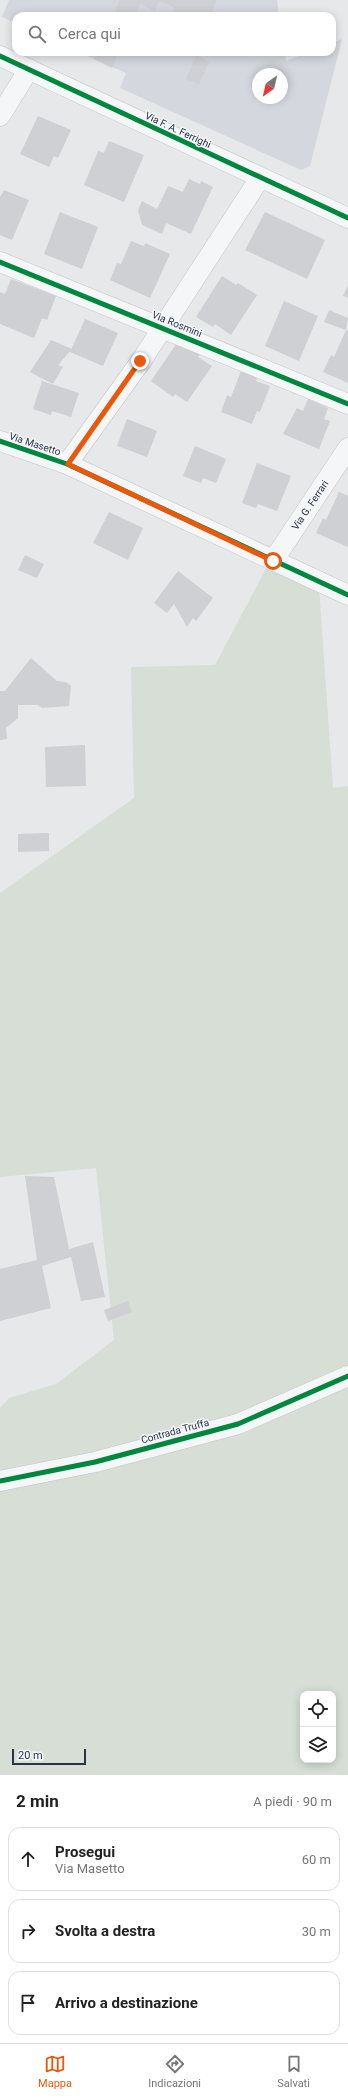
<!DOCTYPE html>
<html lang="it">
<head>
<meta charset="utf-8">
<style>
  :root { --surface:#fff; --page:#f2f2f2; --text:#222; --muted:#767676; --line:#e0e0e0; --accent:#ea580c }
  body { margin:0; font-family:Roboto,sans-serif; background:var(--page); color:var(--text) }
  .controls { position:absolute; right:12px; bottom:12px; display:grid; overflow:hidden; border-radius:8px; box-shadow:0 2px 10px #0003 }
  .controls button { width:36px; height:36px; display:grid; place-items:center; padding:0; border:0; border-bottom:1px solid var(--line); background:var(--surface); color:var(--text); font:20px sans-serif }
  .compass { position:absolute; left:252px; top:68px; width:36px; height:36px; border-radius:50%; background:var(--surface); box-shadow:0 2px 10px #0003; rotate:214deg }
  .scale { position:absolute; left:12px; bottom:10px; width:74px; box-sizing:border-box; padding-left:4px; border:2px solid #2b3445; border-top:0; font-size:11px; line-height:14px; white-space:nowrap; color:#2b3445; -webkit-text-stroke:3px #f4f6f9; paint-order:stroke }
  .stop { position:absolute; width:12px; height:12px; margin:-9px; border:3px solid #ea580c; border-radius:50%; background:#fff }
  .stop.end { background:#ea580c; border-color:#fff; box-shadow:0 1px 4px #0008 }
  .list { margin:0; padding:0; list-style:none }
  h2 { display:flex; justify-content:space-between; align-items:center; height:52px; margin:0; padding:0 16px; font-size:17px }
  h2 small { font-size:13px; font-weight:400; color:var(--muted) }
  .list li { display:grid; grid-template-columns:26px 1fr auto; gap:12px; align-items:center; box-sizing:border-box; height:64px; margin:0 8px 8px; padding:0 8px; border:1px solid var(--line); border-radius:12px }
  .list b { display:block; font-size:15px; white-space:nowrap }
  .list p { margin:0; font-size:13px; white-space:nowrap; color:var(--muted) }
  .list em { font-size:13px; font-style:normal; color:var(--muted) }
  .icon { flex:none; width:22px; height:22px; fill:none; stroke:currentColor; stroke-width:2; stroke-linecap:round; stroke-linejoin:round }
  .map { position:relative; flex:none; width:348px; height:1775px; overflow:hidden }
  .search { position:absolute; background:var(--surface); box-shadow:0 2px 10px #0003; left:12px; right:12px; top:12px; height:44px; display:flex; align-items:center; gap:10px; box-sizing:border-box; padding:0 14px; border-radius:12px; color:var(--muted); font-size:15px }
  .sheet { height:268px; background:var(--surface) }
  nav { display:flex; justify-content:space-around; align-items:center; box-sizing:border-box; height:56px; border-top:1px solid var(--line); background:var(--surface); font-size:11px; color:var(--muted) }
  nav a { display:grid; justify-items:center; gap:2px }
  nav .on { color:var(--accent) }
  .map>svg:first-child { display:block }
  .built { fill:#d4d7dd; fill-rule:evenodd }
  .green { fill:#d6ded6; fill-rule:evenodd }
  .building { fill:#ced0d3 }
  .lines { fill:none; stroke-linecap:round; stroke-linejoin:round }
  .minor-casing { stroke:#c4c6c8; stroke-width:21 }
  .minor { stroke:#f5f6f7; stroke-width:20 }
  .cycleway-casing { stroke:#f4f6f9; stroke-width:8 }
  .cycleway { stroke:#00873e; stroke-width:5 }
  .route { stroke:#ea580c; stroke-width:5 }
  .labels { text-anchor:middle; dominant-baseline:central; stroke-width:3; stroke-linejoin:round; paint-order:stroke }
  .street-label { font-size:10px; fill:#2b3445; stroke:#f4f6f9 }
</style>
</head>
<body>
<div class="map">
<svg width="348" height="1775" viewBox="0 0 348 1775">
  <rect width="100%" height="100%" fill="#e6e8ea"/>
  <!-- built -->
  <g class="built">
    <polygon points="9,0 277,0 279,16 16,16 16,23 2,17"/>
    <path d="M342,39l-32,127 -9,4 -181,-82 6,-15 -48,-21h207l1,9 23,-9h23v-9zM258,74h24v24h-24z"/>
  </g>
  <!-- green -->
  <path class="green" d="M269,563l50,24 14,201 15,-2v989h-348v-367l9,-10 47,-14 58,-44 -18,-172 -96,9v-284l134,-95 -3,-131 84,-2zM303,1694h30v66h-30z"/>
  <!-- building -->
  <g class="building">
    <polygon points="120,0 216,0 210,16 170,16 174,7 159,1 155,11 140,4 135,16 113,16"/>
    <polygon points="97,52 119,52 112,68 94,59"/>
    <polygon points="196,55 209,62 199,84 186,79"/>
    <polygon points="38,116 71,130 58,158 54,156 49,167 20,154"/>
    <polygon points="109,141 144,155 124,202 84,185 98,151 104,153"/>
    <polygon points="189,179 200,184 201,181 213,187 191,234 166,223 162,234 142,225 138,210 142,201 157,209 168,186 183,192"/>
    <polygon points="4,190 29,200 12,240 0,235 0,197"/>
    <polygon points="60,212 98,227 82,269 44,254"/>
    <polygon points="265,212 325,240 307,279 245,250"/>
    <polygon points="131,241 144,246 145,243 170,254 150,298 110,280 117,263 121,264"/>
    <polygon points="222,276 236,285 238,283 257,295 231,335 215,324 213,327 196,317"/>
    <polygon points="11,279 56,296 47,320 42,318 34,338 0,324 0,292 5,294"/>
    <polygon points="348,285 348,298 343,296"/>
    <polygon points="284,301 318,316 299,361 265,346"/>
    <polygon points="329,310 348,318 346,330 324,322"/>
    <polygon points="85,319 118,333 103,366 70,352"/>
    <polygon points="346,330 348,331 348,383 323,372 331,355 334,357"/>
    <polygon points="51,340 72,349 58,365 63,367 53,384 30,372"/>
    <polygon points="179,340 200,354 198,357 212,366 187,402 175,394 173,397 151,381"/>
    <polygon points="241,371 257,378 256,381 270,386 260,412 257,411 252,424 221,412 227,395 231,397"/>
    <polygon points="42,381 79,393 71,417 52,411 51,415 33,409"/>
    <polygon points="308,399 328,408 324,419 330,421 319,449 283,434 297,408 303,411"/>
    <polygon points="127,419 157,431 147,457 117,446"/>
    <polygon points="195,446 226,459 216,483 203,478 201,483 183,476"/>
    <polygon points="257,463 291,476 277,511 258,504 256,508 242,503"/>
    <polygon points="339,492 348,496 348,547 316,533 323,518 326,520"/>
    <polygon points="109,512 143,528 128,560 93,543"/>
    <polygon points="25,555 44,564 37,578 18,570"/>
    <polygon points="178,571 213,598 196,621 193,618 187,627 174,604 167,613 154,603"/>
    <polygon points="31,658 57,681 66,682 71,686 69,706 42,708 38,705 18,705 18,718 6,728 7,739 0,740 0,691 5,691"/>
    <polygon points="85,745 86,786 46,787 45,747"/>
    <polygon points="49,833 49,851 18,852 18,834"/>
    <polygon points="25,1176 54,1177 69,1249 93,1242 105,1297 81,1301 71,1257 42,1266 51,1308 0,1321 0,1269 37,1260"/>
    <polygon points="128,1301 132,1312 108,1321 104,1310"/>
  </g>
  <g class="lines">
    <!-- minor casing -->
    <g class="minor-casing">
      <g id="minor">
        <polyline points="0,56 348,218"/>
        <polyline points="0,116 29,69"/>
        <polyline points="0,262 348,404"/>
        <polyline points="0,441 67,464 348,595"/>
        <polyline points="67,464 141,361 260,178"/>
        <polyline points="273,561 348,448"/>
        <polyline points="0,1481 95,1462 238,1424 348,1376"/>
      </g>
    </g>
    <!-- minor -->
    <use href="#minor" class="minor"/>
    <!-- cycleway casing -->
    <g class="cycleway-casing">
      <g id="cycleway">
        <polyline points="0,56 348,218"/>
        <polyline points="0,262 348,404"/>
        <polyline points="0,441 67,464 348,595"/>
        <polyline points="0,1481 95,1462 238,1424 348,1376"/>
      </g>
    </g>
    <!-- cycleway -->
    <use href="#cycleway" class="cycleway"/>
  </g>
  <g class="lines">
    <!-- route -->
    <polyline class="route" points="140,361 68,464 273,561"/>
  </g>
  <g class="labels">
    <!-- street labels -->
    <g class="street-label">
      <text transform="translate(178 130) rotate(25)">Via F. A. Ferrighi</text>
      <text transform="translate(177 324) rotate(22)">Via Rosmini</text>
      <text transform="translate(35 444) rotate(18)">Via Masetto</text>
      <text transform="translate(310 505) rotate(-56)">Via G. Ferrari</text>
      <text transform="translate(175 1431) rotate(-15)">Contrada Truffa</text>
    </g>
  </g>
</svg>
<div class="controls">
<button><svg class="icon" aria-label="locate" viewBox="0 0 24 24"><circle cx="12" cy="12" r="6"/><path d="M12 2v4M12 18v4M2 12h4M18 12h4"/></svg></button>
<button><svg class="icon" aria-label="layers" viewBox="0 0 24 24"><path d="M12 4l9 5-9 5-9-5zM3 14l9 5 9-5"/></svg></button>
</div>
<svg class="compass" viewBox="-18 -18 36 36"><path d="M0-13l5 13h-10z" fill="#e53935"/><path d="M0 13l5-13h-10z" fill="#767676"/></svg>
<div class="scale">20 m</div>
<div class="stop" style="left:273px;top:561px"></div>
<div class="stop end" style="left:140px;top:361px"></div>
<div class="search"><svg class="icon" aria-label="search" viewBox="0 0 24 24"><circle cx="10" cy="10" r="6"/><path d="M15 15l6 6"/></svg>Cerca qui</div>
</div>
<section class="sheet">
<h2>2 min<small>A piedi · 90 m</small></h2>
<ul class="list">
<li><svg class="icon" aria-label="ahead" viewBox="0 0 24 24"><path d="M12 20V5M6 11l6-6 6 6"/></svg><div><b>Prosegui</b><p>Via Masetto</p></div><em>60 m</em></li>
<li><svg class="icon" aria-label="right" viewBox="0 0 24 24"><path d="M7 20v-9h11M14 6l5 5-5 5"/></svg><div><b>Svolta a destra</b></div><em>30 m</em></li>
<li><svg class="icon" aria-label="arrive" viewBox="0 0 24 24"><path d="M6 21V4h12l-3 4 3 4H6"/></svg><div><b>Arrivo a destinazione</b></div></li>
</ul>
</section>
<nav>
<a class="on"><svg class="icon" aria-label="map" viewBox="0 0 24 24"><path d="M3 6l6-2 6 2 6-2v14l-6 2-6-2-6 2zM9 4v14M15 6v14"/></svg>Mappa</a>
<a><svg class="icon" aria-label="directions" viewBox="0 0 24 24"><path d="M12 3l9 9-9 9-9-9zM9 14v-3h6M13 9l2 2-2 2"/></svg>Indicazioni</a>
<a><svg class="icon" aria-label="saved" viewBox="0 0 24 24"><path d="M7 4h10v16l-5-4-5 4z"/></svg>Salvati</a>
</nav>
</body>
</html>
